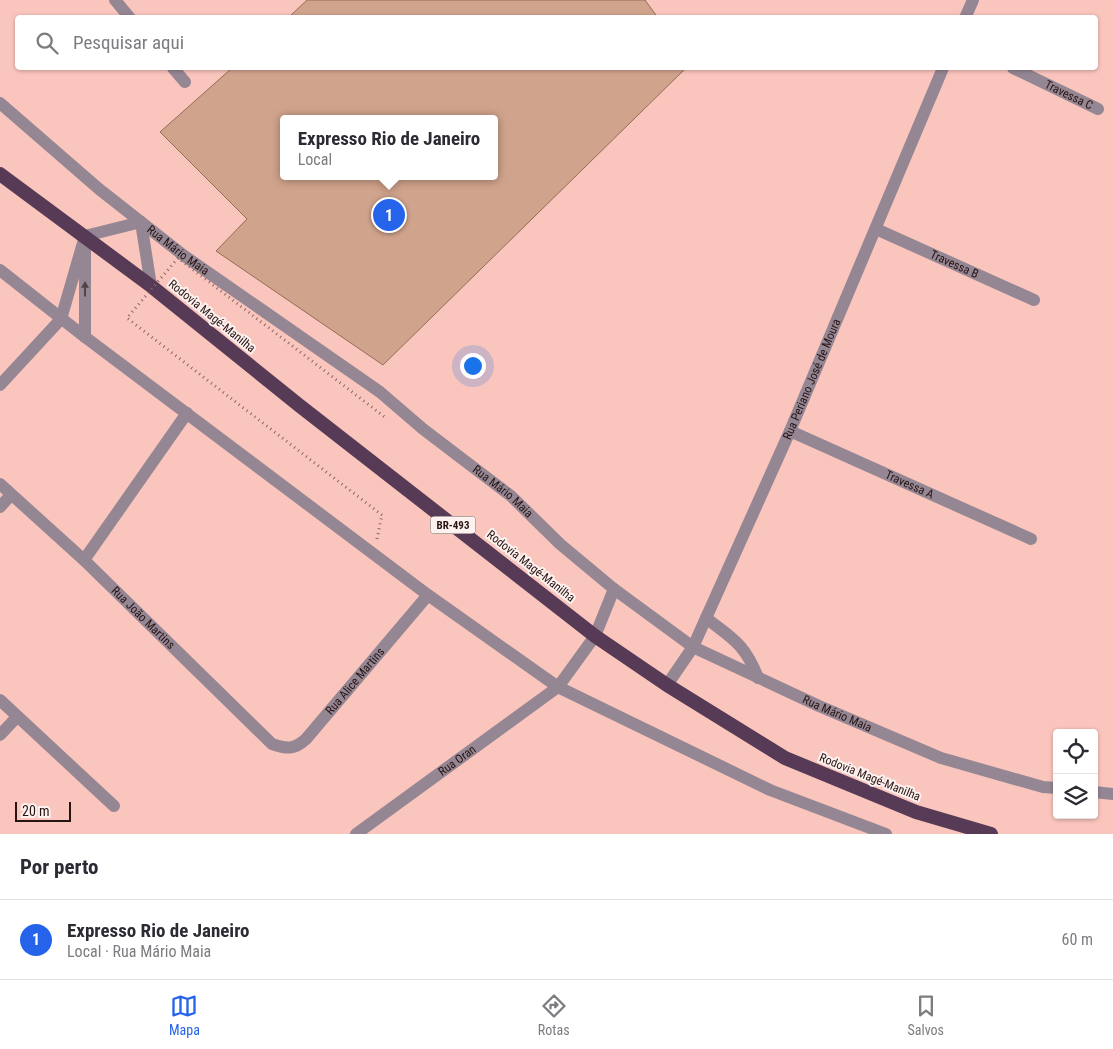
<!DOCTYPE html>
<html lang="pt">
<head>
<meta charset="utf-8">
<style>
  :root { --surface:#fff; --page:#f2f2f3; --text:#2b2b33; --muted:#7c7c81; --line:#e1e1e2; --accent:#2563eb }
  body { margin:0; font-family:"Roboto Condensed",sans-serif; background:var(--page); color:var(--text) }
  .controls { position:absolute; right:15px; bottom:15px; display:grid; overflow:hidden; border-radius:5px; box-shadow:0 1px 4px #0004 }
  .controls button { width:45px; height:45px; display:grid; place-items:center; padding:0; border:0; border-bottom:1px solid var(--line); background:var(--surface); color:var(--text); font:25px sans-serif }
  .scale { position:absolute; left:15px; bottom:12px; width:56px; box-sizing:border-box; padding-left:5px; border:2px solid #271412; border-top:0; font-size:14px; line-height:18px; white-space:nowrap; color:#271412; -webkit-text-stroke:4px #fdf2f0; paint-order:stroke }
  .you { position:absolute; left:472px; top:365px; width:18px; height:18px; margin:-12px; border:4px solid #fff; border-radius:50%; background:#1a73e8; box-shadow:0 0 0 8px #1a73e833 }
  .badge { display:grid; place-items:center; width:32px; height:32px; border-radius:50%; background:var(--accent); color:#fff; font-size:16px; font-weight:700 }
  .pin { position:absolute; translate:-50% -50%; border:2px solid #fff; box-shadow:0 1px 5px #0006 }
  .popup { position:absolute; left:280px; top:115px; width:218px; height:65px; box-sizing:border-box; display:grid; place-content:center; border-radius:5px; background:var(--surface); filter:drop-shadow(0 1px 4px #0005); font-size:16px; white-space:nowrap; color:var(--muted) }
  .popup b { font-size:19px; color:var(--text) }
  .popup::after { content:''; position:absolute; left:50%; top:100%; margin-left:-10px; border:10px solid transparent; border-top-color:var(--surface) }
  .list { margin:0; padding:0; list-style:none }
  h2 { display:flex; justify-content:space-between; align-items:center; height:65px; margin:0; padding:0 20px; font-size:21px }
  h2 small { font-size:16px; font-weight:400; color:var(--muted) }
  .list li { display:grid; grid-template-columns:32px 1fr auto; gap:15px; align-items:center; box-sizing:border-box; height:80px; padding:0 20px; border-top:1px solid var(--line) }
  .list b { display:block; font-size:19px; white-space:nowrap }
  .list p { margin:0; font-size:16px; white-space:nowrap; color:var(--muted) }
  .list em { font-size:16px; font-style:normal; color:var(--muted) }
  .icon { flex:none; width:28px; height:28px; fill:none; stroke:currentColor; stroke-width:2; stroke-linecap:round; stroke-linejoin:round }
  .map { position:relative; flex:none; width:1113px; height:834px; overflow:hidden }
  .search { position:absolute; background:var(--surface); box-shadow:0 1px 4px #0004; left:15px; right:15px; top:15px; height:55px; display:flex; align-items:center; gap:12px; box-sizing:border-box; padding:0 18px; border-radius:5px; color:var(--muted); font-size:19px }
  .sheet { height:145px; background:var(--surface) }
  nav { display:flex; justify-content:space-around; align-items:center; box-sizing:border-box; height:70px; border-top:1px solid var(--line); background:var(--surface); font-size:14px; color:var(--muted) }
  nav a { display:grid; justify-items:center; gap:2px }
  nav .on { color:var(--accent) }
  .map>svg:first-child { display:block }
  .building { fill:#d0a38c; stroke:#956c56; fill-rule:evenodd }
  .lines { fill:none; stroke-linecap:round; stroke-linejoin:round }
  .path { stroke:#8a6762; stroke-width:3; stroke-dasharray:1 4; stroke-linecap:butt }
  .minor { stroke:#958694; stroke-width:12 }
  .trunk { stroke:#573a56; stroke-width:14 }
  .path-bridge { stroke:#8a6762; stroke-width:3; stroke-dasharray:1 4; stroke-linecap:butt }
  .oneway { fill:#534246 }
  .labels { text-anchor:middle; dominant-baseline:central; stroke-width:4; stroke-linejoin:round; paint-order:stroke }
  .shield { fill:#fdf2f0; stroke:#675755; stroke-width:1 }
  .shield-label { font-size:11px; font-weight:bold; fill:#271412 }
  .street-label { font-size:12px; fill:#271412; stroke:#fdf2f0 }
</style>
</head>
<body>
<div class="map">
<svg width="1113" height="834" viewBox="0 0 1113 834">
  <rect width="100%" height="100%" fill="#fac5bd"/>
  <!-- building -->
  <g class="building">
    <polygon points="307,0 645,0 658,18 288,18"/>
    <path d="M232,68h454l-303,297 -167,-114 31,-32 -87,-87zM284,119h210v57h-210z"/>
  </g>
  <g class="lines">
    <!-- path -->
    <polyline class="path" points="377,539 382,515"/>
    <!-- minor -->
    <g class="minor">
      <polyline points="115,0 130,18"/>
      <polyline points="965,18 973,0"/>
      <polyline points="173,68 185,82"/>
      <path id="s1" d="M1013,68l85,41"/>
      <path id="s2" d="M0,103l99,86 84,66 197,137 43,37 88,67 49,48 54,45 79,58 126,59 122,52 102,29 14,1"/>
      <path id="s3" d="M876,229l158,71"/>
      <polyline points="85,236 141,222 151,286"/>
      <polyline points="0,270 85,337 428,595 558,687 770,790 886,834"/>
      <polyline points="85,337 85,251"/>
      <polyline points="0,385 61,319 85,236"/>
      <path id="s4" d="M790,431l241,108"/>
      <path id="s5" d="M0,484l84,76 188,184c15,5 22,6 34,-5l122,-144"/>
      <polyline points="0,507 11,495"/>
      <polyline points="84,560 187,413"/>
      <path d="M706,618c27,21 39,26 52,60"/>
      <path id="s6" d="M667,685l26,-38 97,-216 153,-363"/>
      <polyline points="0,700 114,806"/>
      <polyline points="0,735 17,717"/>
      <polyline points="1094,792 1113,794"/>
      <path id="s7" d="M356,834l202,-147 37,-51 19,-47"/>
    </g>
    <!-- trunk -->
    <polyline class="trunk" points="0,174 151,286 300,406 595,636 667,685 785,758 916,812 991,834"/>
    <!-- path-bridge -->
    <polyline class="path-bridge" points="382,515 127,318 178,258 386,418"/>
  </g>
  <!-- one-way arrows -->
  <defs><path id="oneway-solid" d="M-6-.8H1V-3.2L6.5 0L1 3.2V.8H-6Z" transform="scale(1.25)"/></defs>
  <use class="oneway" href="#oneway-solid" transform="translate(85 289) rotate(-90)"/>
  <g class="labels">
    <!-- shield labels -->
    <rect class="shield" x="430.5" y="516.5" width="45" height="17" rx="4"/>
    <g class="shield-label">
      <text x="453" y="525">BR-493</text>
    </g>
    <!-- street labels -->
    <g class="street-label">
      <text stroke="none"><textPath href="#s1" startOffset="62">Travessa C</textPath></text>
      <text stroke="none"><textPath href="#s2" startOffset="231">Rua Mário Maia</textPath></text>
      <text stroke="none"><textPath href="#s3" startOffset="86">Travessa B</textPath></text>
      <text transform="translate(212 316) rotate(39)">Rodovia Magé-Manilha</text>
      <text stroke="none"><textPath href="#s6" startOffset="339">Rua Periano José de Moura</textPath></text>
      <text stroke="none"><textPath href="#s4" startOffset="131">Travessa A</textPath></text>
      <text stroke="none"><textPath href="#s2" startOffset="636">Rua Mário Maia</textPath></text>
      <text transform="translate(531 566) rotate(38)">Rodovia Magé-Manilha</text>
      <text stroke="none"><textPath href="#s5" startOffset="196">Rua João Martins</textPath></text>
      <text stroke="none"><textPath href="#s5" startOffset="489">Rua Alice Martins</textPath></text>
      <text stroke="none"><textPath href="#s2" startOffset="1041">Rua Mário Maia</textPath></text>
      <text stroke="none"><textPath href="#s7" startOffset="125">Rua Oran</textPath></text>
      <text transform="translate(870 777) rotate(22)">Rodovia Magé-Manilha</text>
    </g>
  </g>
</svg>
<div class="controls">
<button><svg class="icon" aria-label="locate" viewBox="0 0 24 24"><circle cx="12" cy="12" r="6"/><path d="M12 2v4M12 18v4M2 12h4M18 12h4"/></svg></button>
<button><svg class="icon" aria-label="layers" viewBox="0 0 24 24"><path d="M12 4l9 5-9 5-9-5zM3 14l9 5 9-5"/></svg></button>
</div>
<div class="scale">20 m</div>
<div class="you"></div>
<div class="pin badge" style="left:389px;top:215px">1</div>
<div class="popup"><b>Expresso Rio de Janeiro</b>Local</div>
<div class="search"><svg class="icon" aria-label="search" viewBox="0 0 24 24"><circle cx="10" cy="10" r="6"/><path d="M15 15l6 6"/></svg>Pesquisar aqui</div>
</div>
<section class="sheet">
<h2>Por perto<small></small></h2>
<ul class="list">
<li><span class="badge">1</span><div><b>Expresso Rio de Janeiro</b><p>Local · Rua Mário Maia</p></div><em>60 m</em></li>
</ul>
</section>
<nav>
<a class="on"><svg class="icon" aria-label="map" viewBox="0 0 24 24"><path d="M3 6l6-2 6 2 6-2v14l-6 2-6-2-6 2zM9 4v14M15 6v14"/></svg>Mapa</a>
<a><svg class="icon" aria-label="directions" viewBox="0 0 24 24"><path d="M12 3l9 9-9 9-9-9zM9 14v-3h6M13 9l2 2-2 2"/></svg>Rotas</a>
<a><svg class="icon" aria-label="saved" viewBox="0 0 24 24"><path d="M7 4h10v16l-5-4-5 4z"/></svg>Salvos</a>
</nav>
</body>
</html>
